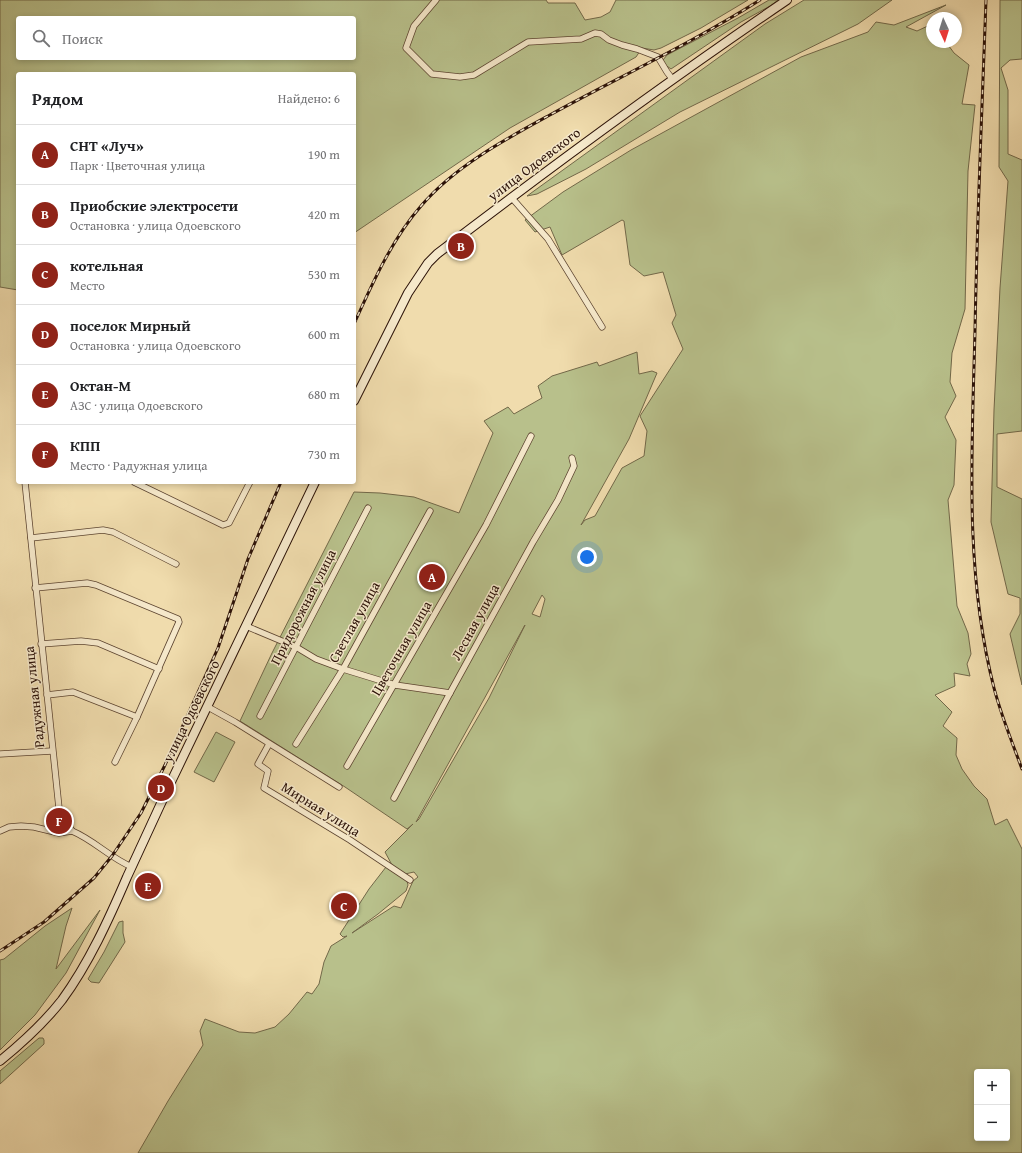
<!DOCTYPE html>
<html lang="ru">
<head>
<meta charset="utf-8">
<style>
  :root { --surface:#fff; --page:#f2f2f2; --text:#202124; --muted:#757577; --line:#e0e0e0; --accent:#8f2418 }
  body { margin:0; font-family:"Gentium Book Plus",serif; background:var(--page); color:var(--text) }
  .controls { position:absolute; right:12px; bottom:12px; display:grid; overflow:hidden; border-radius:4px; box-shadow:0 2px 6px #0003 }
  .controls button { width:36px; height:36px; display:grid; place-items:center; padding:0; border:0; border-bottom:1px solid var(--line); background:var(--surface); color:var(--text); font:20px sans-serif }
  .compass { position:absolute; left:926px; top:12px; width:36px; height:36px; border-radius:50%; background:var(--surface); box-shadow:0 2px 6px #0003; rotate:176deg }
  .you { position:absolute; left:587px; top:557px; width:14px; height:14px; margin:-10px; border:3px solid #fff; border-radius:50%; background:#1a73e8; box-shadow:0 0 0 6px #1a73e833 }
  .badge { display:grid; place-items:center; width:26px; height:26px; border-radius:50%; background:var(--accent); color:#fff; font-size:13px; font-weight:700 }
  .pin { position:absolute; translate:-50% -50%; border:2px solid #fff; box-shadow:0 1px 4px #0006 }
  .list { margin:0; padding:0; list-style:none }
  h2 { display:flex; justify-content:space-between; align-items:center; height:52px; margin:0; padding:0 16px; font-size:17px }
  h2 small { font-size:13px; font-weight:400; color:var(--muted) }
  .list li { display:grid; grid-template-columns:26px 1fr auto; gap:12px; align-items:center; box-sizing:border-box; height:60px; padding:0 16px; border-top:1px solid var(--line) }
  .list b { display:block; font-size:15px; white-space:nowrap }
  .list p { margin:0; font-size:13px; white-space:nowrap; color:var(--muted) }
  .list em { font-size:13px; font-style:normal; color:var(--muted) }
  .icon { flex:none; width:22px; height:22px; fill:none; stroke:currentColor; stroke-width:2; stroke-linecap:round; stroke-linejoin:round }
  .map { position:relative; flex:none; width:1022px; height:1153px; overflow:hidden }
  .search { position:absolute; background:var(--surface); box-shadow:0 2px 6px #0003; left:16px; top:16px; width:340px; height:44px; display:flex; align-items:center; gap:10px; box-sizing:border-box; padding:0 14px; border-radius:4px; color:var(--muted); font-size:15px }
  .panel { position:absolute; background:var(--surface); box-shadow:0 2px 6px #0003; left:16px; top:72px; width:340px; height:412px; border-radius:4px }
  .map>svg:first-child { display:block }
  .green { fill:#b8c08b; stroke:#726849; fill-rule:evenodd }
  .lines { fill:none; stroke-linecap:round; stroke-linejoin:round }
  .street-casing { stroke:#5c4430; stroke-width:7 }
  .secondary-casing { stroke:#2b1107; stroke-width:10 }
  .street { stroke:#f5e8ca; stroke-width:5.5 }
  .secondary { stroke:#f5e8ca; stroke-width:8 }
  .rail-casing { stroke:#2b1107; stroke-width:3 }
  .rail { stroke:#f5e8ca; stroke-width:1.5; stroke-dasharray:4.5; stroke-linecap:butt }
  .labels { text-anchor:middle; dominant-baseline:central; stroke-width:3; stroke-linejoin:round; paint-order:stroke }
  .street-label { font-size:14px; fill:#2b1107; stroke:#f5e8ca }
</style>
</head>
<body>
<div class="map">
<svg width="1022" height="1153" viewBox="0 0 1022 1153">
  <rect width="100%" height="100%" fill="#f0dcad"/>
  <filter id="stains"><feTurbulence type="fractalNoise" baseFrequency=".005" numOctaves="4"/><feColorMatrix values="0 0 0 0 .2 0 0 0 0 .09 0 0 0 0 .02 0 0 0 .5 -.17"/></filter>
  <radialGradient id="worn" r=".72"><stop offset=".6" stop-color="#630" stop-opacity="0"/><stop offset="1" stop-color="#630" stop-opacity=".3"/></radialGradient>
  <!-- green -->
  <g class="green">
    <path d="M0,0h546l2,3h27l10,17 16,-3 9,-5 6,-12h132l-47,28 -40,20 -7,2 -12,-2 -6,9 -126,71 -156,105v-159h-336v216l-18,-3zM18,18h336v40h-336z"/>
    <polygon points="769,0 778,0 770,6 741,22 671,69 664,64 663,60 667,55 738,18"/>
    <polygon points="804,0 892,0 858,24 680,112 586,169 537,194 527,196 765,24"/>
    <polygon points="1000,0 1022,0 1022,59 1010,60 1001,68 1008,90 1008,154 1022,160 1022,431 997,434 997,487 1022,499 1022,685 1010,634 1020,614 1020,598 1008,594 991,522 994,410 1000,288 1008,181 999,167"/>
    <path d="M946,5l-40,22 11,4 15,-7v18h14l8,11 15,12 -7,39 13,1 -7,66 -3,138 -13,44 -2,29 6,14 -11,21 11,23 -2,45 -6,15 9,106 11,27 3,21 -4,10 3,12 -16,-3 1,13 -20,9 17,17 -9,14 14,12 -1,17 6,14 12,17 13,13 8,26 12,-6 15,30v304h-884l30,-52 35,-56 -3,-14 5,-12 34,13 16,1 20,-6 14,-13 18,-22 5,2 7,-10 5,-22 7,-16 16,-10 -4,1 -3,-3 29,-45 17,-22 21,14 1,4 -2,6 -28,23 -26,19 42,-27 7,2 12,-27 5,-4 -4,-5 -9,2 -13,-9 -7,-13 28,-28 -6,5 -62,-42 -105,-66 32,-68 82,-161 26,1 34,4 45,16 34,-80 -9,-12 24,-14 6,7 28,-16 -4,-12 14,-10 45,-14 2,4 38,-14 2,22 13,-3 5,2 -28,66 -48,86 4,-5 10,-4 27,-48 22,-12 3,-25 -7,-15 43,-67 -11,-26 4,-8 -13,-43 -19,4 -14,-11 -6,-44 -2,-1 -60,35 -12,-28 -15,5 -10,-12 38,-28 68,-42 170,-93 67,-25 8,-10 18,3zM542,595l3,4 -5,18 -8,-3zM525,625l-36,73 -70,121 -3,3zM977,1072h30v66h-30z"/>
    <polygon points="216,732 235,742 214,782 194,772"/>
    <polygon points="72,908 66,926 56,969 100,910 66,973 35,1015 0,1050 0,960 4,959 45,926"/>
    <polygon points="123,921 123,933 125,942 99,983 91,982 88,979 104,952 119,922"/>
    <polygon points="39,1038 43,1038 44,1040 44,1044 0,1084 0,1071"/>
  </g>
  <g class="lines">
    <!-- street casing -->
    <g class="street-casing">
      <g id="street">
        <polyline points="436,0 414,26 406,48 432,74 460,77 474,75 528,42 581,39 595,33 601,34 609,40 622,45 637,49 658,57 667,72 673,80"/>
        <polyline points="511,197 548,239 602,327"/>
        <polyline points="134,482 223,525 229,523 250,482"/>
        <polyline points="31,538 103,530 113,532 176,564"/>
        <polyline points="35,588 87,583 96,585 178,619 179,622 137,717 115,762"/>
        <polyline points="246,626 296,647 316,659 343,669 395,685 450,693"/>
        <polyline points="41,644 81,641 98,643 159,669"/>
        <polyline points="47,695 73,692 137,717"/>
        <polyline points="208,707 235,722 339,787"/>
        <polyline points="260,716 368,508"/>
        <polyline points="269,744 258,764 268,771 264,788 350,840 410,880"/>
        <polyline points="296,744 343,669 430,511"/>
        <polyline points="0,754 52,751"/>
        <polyline points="347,766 486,525 531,436"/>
        <polyline points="394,798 450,693 533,542 558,500 574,466 572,458"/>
        <polyline points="0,831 9,827 21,826 34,827 59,833 72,831 60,813 59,808 25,482"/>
        <path d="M72,831c22,9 38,27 60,36"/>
      </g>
    </g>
    <!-- secondary casing -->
    <g class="secondary-casing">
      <g id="secondary">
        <path d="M354,401l54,-108 20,-30 9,-9c115,-88 231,-173 350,-254"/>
        <path d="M0,1061c22,-18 44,-38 62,-61 27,-37 47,-81 65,-123 14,-31 28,-61 42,-91 48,-102 97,-203 146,-304"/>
      </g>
    </g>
    <!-- street -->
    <use href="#street" class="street"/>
    <!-- secondary -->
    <use href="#secondary" class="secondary"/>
    <!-- rail casing -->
    <g class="rail-casing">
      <g id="rail">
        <path d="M986,0c-4,110 -9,221 -11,331 -3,119 -11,240 19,357 7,27 18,54 28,81"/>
        <path d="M354,324c18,-40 38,-85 67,-118 33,-39 83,-66 127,-90 71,-39 144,-73 212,-116"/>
        <polyline points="0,951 44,922 94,878 112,856 141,813 165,765 218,648 248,559 281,482"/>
      </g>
    </g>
    <!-- rail -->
    <use href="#rail" class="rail"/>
  </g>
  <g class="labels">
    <!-- street labels -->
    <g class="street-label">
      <text transform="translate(534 164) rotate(-37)">улица Одоевского</text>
      <text transform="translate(303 607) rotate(-63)">Придорожная улица</text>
      <text transform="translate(354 622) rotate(-61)">Светлая улица</text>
      <text transform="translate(475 622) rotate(-61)">Лесная улица</text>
      <text transform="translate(401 648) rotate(-60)">Цветочная улица</text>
      <text transform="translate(34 697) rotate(-96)">Радужная улица</text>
      <text transform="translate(191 711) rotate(-64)">улица Одоевского</text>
      <text transform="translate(321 809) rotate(32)">Мирная улица</text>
    </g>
  </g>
  <rect width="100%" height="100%" filter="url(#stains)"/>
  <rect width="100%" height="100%" fill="url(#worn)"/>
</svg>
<div class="controls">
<button>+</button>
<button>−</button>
</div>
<svg class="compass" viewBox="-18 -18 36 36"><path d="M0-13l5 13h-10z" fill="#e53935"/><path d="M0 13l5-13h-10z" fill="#757577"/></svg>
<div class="you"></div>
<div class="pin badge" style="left:432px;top:577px">A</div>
<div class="pin badge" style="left:461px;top:246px">B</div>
<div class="pin badge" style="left:344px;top:906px">C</div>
<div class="pin badge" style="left:161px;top:788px">D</div>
<div class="pin badge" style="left:148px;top:886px">E</div>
<div class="pin badge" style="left:59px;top:821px">F</div>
<div class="search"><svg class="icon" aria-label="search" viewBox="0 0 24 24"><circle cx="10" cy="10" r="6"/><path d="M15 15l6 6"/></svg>Поиск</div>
<section class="panel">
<h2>Рядом<small>Найдено: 6</small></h2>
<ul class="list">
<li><span class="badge">A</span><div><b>СНТ «Луч»</b><p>Парк · Цветочная улица</p></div><em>190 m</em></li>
<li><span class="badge">B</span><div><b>Приобские электросети</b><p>Остановка · улица Одоевского</p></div><em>420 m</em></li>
<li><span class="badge">C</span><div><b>котельная</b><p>Место</p></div><em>530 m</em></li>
<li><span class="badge">D</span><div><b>поселок Мирный</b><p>Остановка · улица Одоевского</p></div><em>600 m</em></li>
<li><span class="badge">E</span><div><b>Октан-М</b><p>АЗС · улица Одоевского</p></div><em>680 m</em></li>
<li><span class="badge">F</span><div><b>КПП</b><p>Место · Радужная улица</p></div><em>730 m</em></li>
</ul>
</section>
</div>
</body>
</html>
